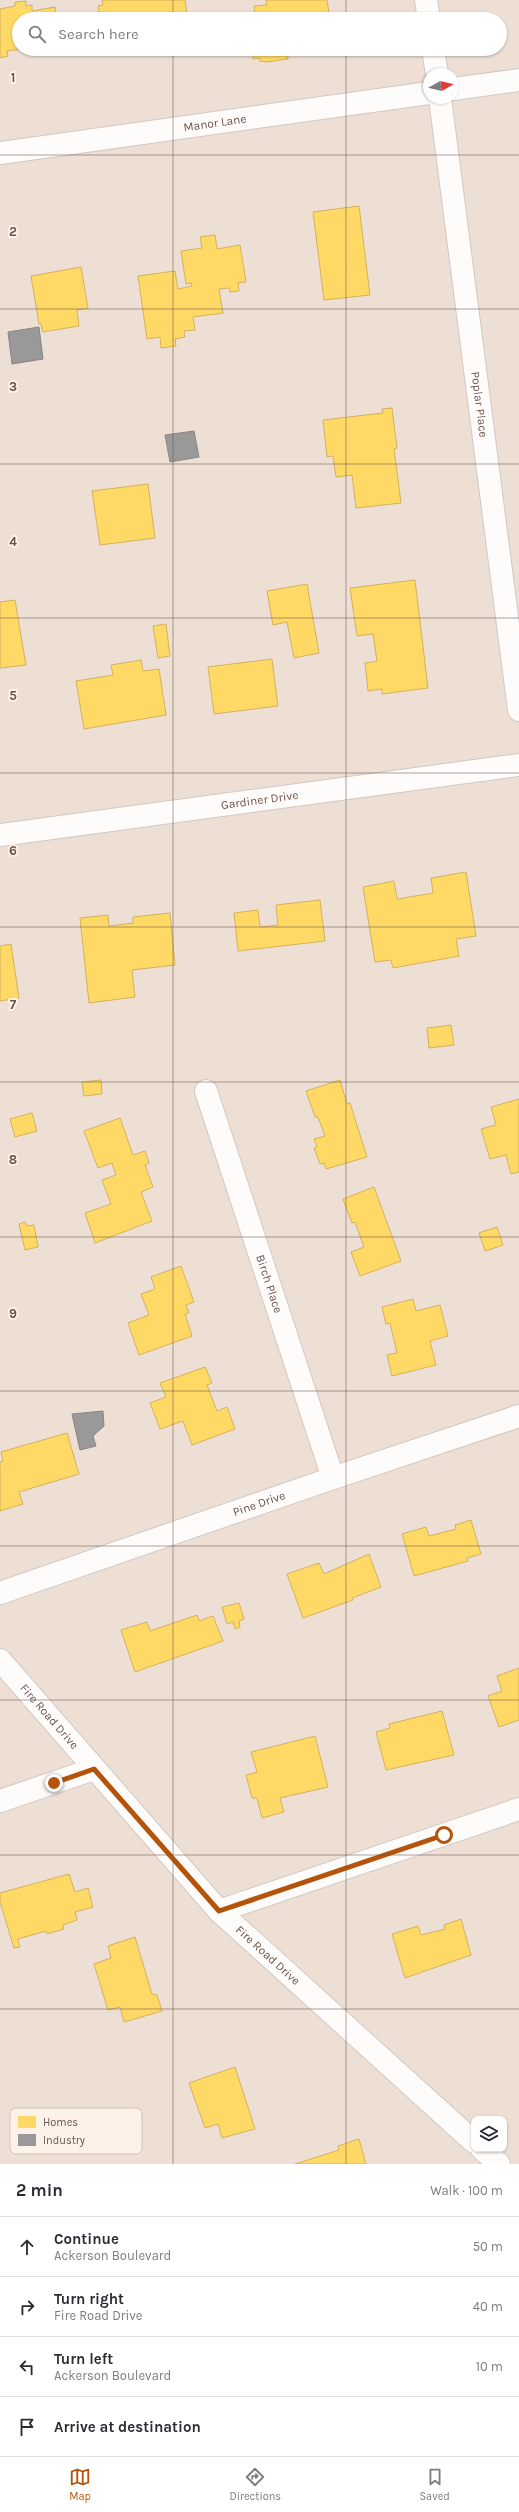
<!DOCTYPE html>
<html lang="en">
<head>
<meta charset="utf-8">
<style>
  :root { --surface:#fff; --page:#f2f2f3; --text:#2b2b33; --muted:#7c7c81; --line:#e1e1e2; --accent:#b45309 }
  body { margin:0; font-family:Karla,sans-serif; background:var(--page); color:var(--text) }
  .controls { position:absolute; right:12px; bottom:12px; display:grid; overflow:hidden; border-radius:8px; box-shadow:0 1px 3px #0004 }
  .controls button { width:36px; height:36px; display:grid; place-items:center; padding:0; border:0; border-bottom:1px solid var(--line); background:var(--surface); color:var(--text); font:20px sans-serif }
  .compass { position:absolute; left:423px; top:68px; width:36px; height:36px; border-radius:50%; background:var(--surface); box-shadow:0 1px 3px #0004; rotate:82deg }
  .stop { position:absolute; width:12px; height:12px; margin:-9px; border:3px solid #b45309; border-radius:50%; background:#fff }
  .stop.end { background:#b45309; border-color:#fff; box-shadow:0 1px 4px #0008 }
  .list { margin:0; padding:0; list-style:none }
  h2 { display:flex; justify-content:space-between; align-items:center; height:52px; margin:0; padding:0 16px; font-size:17px }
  h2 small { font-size:13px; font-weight:400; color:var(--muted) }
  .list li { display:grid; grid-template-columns:26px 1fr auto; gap:12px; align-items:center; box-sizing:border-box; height:60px; padding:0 16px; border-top:1px solid var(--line) }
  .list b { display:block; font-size:15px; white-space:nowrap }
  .list p { margin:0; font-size:13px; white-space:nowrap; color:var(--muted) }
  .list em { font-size:13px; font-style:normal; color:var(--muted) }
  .icon { flex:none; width:22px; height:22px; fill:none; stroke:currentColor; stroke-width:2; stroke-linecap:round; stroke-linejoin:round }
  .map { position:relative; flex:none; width:519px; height:2164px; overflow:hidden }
  .search { position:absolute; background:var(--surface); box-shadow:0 1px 3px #0004; left:12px; right:12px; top:12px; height:44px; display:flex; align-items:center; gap:10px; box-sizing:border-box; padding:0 14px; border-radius:22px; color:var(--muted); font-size:15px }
  .sheet { height:292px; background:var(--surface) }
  nav { display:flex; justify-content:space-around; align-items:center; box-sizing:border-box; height:56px; border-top:1px solid var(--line); background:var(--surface); font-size:11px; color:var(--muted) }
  nav a { display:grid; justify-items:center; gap:2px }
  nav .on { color:var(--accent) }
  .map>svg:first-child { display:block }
  .residential { fill:#eddfd4; fill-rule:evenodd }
  .homes { fill:#ffd966; stroke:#d4b15e }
  .industry { fill:#999; stroke:#8c8482 }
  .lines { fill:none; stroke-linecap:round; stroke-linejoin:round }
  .minor-casing { stroke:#d1c8c3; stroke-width:24 }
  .minor { stroke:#fdfcfb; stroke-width:22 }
  .route { stroke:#b45309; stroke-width:5 }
  .grid { fill:none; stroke:#6e534b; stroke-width:1; stroke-opacity:0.55 }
  .labels { text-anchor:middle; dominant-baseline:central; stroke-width:4; stroke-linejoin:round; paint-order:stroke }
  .street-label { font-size:12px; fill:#6e534b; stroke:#fdf2e7 }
  .key { fill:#fdf2e7; stroke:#d2c2b8; stroke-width:1 }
  .key-label { font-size:11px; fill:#6e534b }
  .grid-label { font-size:13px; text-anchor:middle; font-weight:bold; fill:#6e534b; stroke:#fdf2e7; stroke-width:4; stroke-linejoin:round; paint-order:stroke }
</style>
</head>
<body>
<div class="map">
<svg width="519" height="2164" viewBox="0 0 519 2164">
  <rect width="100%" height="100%" fill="#f4ede7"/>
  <!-- residential -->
  <path class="residential" d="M0,0h519v2164h-519zM19,19h481v30h-481zM429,74h24v24h-24zM474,2119h30v30h-30z"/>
  <!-- homes -->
  <g class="homes">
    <polygon points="102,0 185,0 188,19 105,19 104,12 99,13 98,6 103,5"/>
    <polygon points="266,0 327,0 330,19 255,19 254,6 267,5"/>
    <polygon points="26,1 26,6 32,5 32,11 55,7 57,19 19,19 19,49 22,49 7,51 8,56 0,58 0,9 15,6 15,2"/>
    <polygon points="259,49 291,49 287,49 288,59 266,62 260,61 260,58 253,59 253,53 260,52"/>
    <polygon points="359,206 370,295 324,300 313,212"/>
    <polygon points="215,235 217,249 240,245 246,282 238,283 239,291 230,292 229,288 219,289 223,313 193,317 195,330 184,331 185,337 175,339 176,346 161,348 160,337 147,339 138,276 175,271 178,289 192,286 191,283 186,284 181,251 202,248 200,237"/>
    <polygon points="81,267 88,308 77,310 79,326 43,332 41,324 39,324 31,276"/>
    <polygon points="392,408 397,448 394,449 401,503 356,508 352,475 336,477 333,456 327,457 323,420 383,413 382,409"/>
    <polygon points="148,484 155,538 100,545 92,491"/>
    <polygon points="415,580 428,688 382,694 382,689 368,691 365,663 377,661 373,634 357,636 350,588"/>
    <polygon points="307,584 319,653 294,658 287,622 273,625 267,591"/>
    <polygon points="15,600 26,665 0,668 0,602"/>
    <polygon points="166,624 170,656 158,658 153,626"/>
    <polygon points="272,659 278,706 214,714 208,667"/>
    <polygon points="141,660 143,671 159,669 166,715 84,729 76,681 113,675 111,665"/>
    <polygon points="466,872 476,936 456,939 459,956 393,968 391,960 375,962 363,887 394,881 397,899 433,893 431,878"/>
    <polygon points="320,900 325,941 238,951 234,913 258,910 260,927 278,925 276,905"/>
    <polygon points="170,913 175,965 132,970 135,997 89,1003 80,918 108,915 109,926 133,923 133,917"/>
    <polygon points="11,944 19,998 0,1001 0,946"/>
    <polygon points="451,1025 454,1045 429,1048 427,1028"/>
    <polygon points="101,1080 102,1094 84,1096 82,1082"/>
    <polygon points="340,1080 347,1104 350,1103 367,1157 326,1169 324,1163 320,1164 314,1148 317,1147 314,1139 325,1136 318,1117 315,1117 306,1091"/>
    <polygon points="519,1099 519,1172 511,1174 506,1155 490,1159 481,1129 496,1125 491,1107"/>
    <polygon points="32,1113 37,1131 15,1137 10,1119"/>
    <polygon points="120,1118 133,1155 145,1151 149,1163 145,1165 153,1187 141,1192 152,1221 95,1243 85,1213 111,1204 102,1180 116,1175 112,1163 98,1168 84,1131"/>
    <polygon points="374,1187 401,1261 360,1276 351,1252 364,1247 355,1222 352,1223 343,1199"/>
    <polygon points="25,1222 27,1226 34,1225 38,1247 25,1250 19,1224"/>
    <polygon points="497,1227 503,1245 485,1251 479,1233"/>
    <polygon points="181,1266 194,1302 186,1305 189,1313 185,1314 192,1336 139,1355 128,1323 149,1315 141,1294 155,1289 151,1277"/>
    <polygon points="413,1299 416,1311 440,1305 448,1336 430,1341 436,1365 392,1376 387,1355 397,1353 390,1323 386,1324 382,1307"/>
    <polygon points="205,1367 212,1383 207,1385 217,1411 227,1407 235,1429 192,1445 183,1421 160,1429 150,1403 166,1397 160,1383"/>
    <polygon points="67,1433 79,1474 19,1492 23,1504 0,1511 0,1462 3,1461 1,1452"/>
    <polygon points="471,1520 481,1554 467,1558 468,1561 414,1576 402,1534 426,1527 429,1536 456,1529 455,1525"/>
    <polygon points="369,1554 381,1587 352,1598 353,1600 303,1618 287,1574 319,1563 324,1574"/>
    <polygon points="239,1603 244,1619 239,1621 240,1627 235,1629 233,1622 227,1624 222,1607"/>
    <polygon points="197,1615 199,1621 213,1616 223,1641 135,1672 121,1630 147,1622 150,1631"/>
    <polygon points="519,1668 519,1720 499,1727 488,1696 502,1691 497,1676"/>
    <polygon points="442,1711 454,1755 386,1770 376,1732 390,1728 389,1724"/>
    <polygon points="315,1736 328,1787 280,1798 284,1812 262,1818 257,1798 252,1798 246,1775 257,1772 251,1752"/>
    <polygon points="69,1874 75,1892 88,1888 93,1907 75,1912 77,1920 63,1925 64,1929 47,1934 46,1931 18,1939 20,1947 14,1948 0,1902 0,1893"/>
    <polygon points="461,1919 471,1955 405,1978 392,1934 418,1926 421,1935 445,1929 444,1925"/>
    <polygon points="135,1937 152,1994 157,1995 162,2011 124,2022 120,2007 108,2010 94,1964 111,1958 108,1946"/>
    <polygon points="235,2067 255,2129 222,2138 218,2124 205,2128 189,2083"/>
    <polygon points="359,2139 366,2164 295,2164 339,2150 338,2146"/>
  </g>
  <!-- industry -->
  <g class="industry">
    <polygon points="39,327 43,359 12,364 8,332"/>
    <polygon points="194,431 199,457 170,462 165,435"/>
    <polygon points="103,1411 104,1426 93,1436 96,1446 80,1450 72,1414"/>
  </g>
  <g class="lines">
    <!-- minor casing -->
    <g class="minor-casing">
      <g id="minor">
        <polyline points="426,0 429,19"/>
        <polyline points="433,49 437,74"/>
        <polyline points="453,89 519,80"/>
        <path id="s1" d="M440,98l79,612"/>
        <path id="s2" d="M0,153l429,-60"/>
        <path id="s3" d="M0,835l519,-70"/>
        <path id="s4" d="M206,1091l127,387"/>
        <path id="s5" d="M0,1593l333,-115 186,-62"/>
        <path id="s6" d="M0,1660l219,251 255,231"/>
        <polyline points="0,1801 94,1769"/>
        <polyline points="219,1911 519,1809"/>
        <polyline points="482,2149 499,2164"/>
      </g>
    </g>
    <!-- minor -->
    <use href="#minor" class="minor"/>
  </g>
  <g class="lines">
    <!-- route -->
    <polyline class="route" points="54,1783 94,1769 219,1911 444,1835"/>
  </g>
  <!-- grid -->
  <path class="grid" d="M173,0v19M346,0v19M173,49v2115M346,49v2115M0,155h519M0,309h519M0,464h519M0,618h519M0,773h519M0,927h519M0,1082h519M0,1237h519M0,1391h519M0,1546h519M0,1700h519M0,1855h519M0,2009h519"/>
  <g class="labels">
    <!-- street labels -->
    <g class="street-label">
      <text stroke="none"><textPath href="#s2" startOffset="217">Manor Lane</textPath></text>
      <text stroke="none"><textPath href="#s1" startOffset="309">Poplar Place</textPath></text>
      <text stroke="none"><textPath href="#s3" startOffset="262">Gardiner Drive</textPath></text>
      <text stroke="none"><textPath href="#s4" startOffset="203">Birch Place</textPath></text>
      <text stroke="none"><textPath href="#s5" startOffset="274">Pine Drive</textPath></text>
      <text stroke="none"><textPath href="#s6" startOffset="75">Fire Road Drive</textPath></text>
      <text stroke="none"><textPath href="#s6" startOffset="399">Fire Road Drive</textPath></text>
    </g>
  </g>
  <!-- legend -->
  <rect x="10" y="2108" width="132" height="46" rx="6" class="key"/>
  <rect x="18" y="2116" width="18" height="12" fill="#ffd966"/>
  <rect x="18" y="2134" width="18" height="12" fill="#999"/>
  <g class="key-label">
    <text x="43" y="2126">Homes</text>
    <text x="43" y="2144">Industry</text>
  </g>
  <g class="grid-label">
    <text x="13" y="82">1</text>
    <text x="13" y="236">2</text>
    <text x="13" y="391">3</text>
    <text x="13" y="546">4</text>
    <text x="13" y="700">5</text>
    <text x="13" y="855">6</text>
    <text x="13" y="1009">7</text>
    <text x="13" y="1164">8</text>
    <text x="13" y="1318">9</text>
  </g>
</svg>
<div class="controls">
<button><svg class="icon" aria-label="layers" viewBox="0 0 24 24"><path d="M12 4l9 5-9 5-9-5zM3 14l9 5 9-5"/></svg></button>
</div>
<svg class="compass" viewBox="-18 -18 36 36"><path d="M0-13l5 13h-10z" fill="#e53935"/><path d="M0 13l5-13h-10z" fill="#7c7c81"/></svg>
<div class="stop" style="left:444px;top:1835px"></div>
<div class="stop end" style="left:54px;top:1783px"></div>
<div class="search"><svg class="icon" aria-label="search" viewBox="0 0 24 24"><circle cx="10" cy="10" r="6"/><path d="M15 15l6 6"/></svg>Search here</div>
</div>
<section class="sheet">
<h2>2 min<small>Walk · 100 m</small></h2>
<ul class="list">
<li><svg class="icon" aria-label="ahead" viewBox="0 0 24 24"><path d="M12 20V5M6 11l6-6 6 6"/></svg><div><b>Continue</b><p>Ackerson Boulevard</p></div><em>50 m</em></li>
<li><svg class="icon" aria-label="right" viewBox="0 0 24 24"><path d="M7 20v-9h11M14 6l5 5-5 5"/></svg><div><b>Turn right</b><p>Fire Road Drive</p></div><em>40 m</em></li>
<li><svg class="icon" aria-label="left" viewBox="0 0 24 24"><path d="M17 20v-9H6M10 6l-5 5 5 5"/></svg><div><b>Turn left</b><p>Ackerson Boulevard</p></div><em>10 m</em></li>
<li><svg class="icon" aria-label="arrive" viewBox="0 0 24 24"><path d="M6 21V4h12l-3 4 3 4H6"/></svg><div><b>Arrive at destination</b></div></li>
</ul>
</section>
<nav>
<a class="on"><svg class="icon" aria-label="map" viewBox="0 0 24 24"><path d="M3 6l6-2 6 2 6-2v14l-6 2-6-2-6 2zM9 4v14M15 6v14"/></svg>Map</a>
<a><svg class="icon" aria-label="directions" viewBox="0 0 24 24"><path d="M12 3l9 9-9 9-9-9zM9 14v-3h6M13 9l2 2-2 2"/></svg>Directions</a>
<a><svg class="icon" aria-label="saved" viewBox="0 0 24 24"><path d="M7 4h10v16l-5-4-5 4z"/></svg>Saved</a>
</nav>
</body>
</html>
